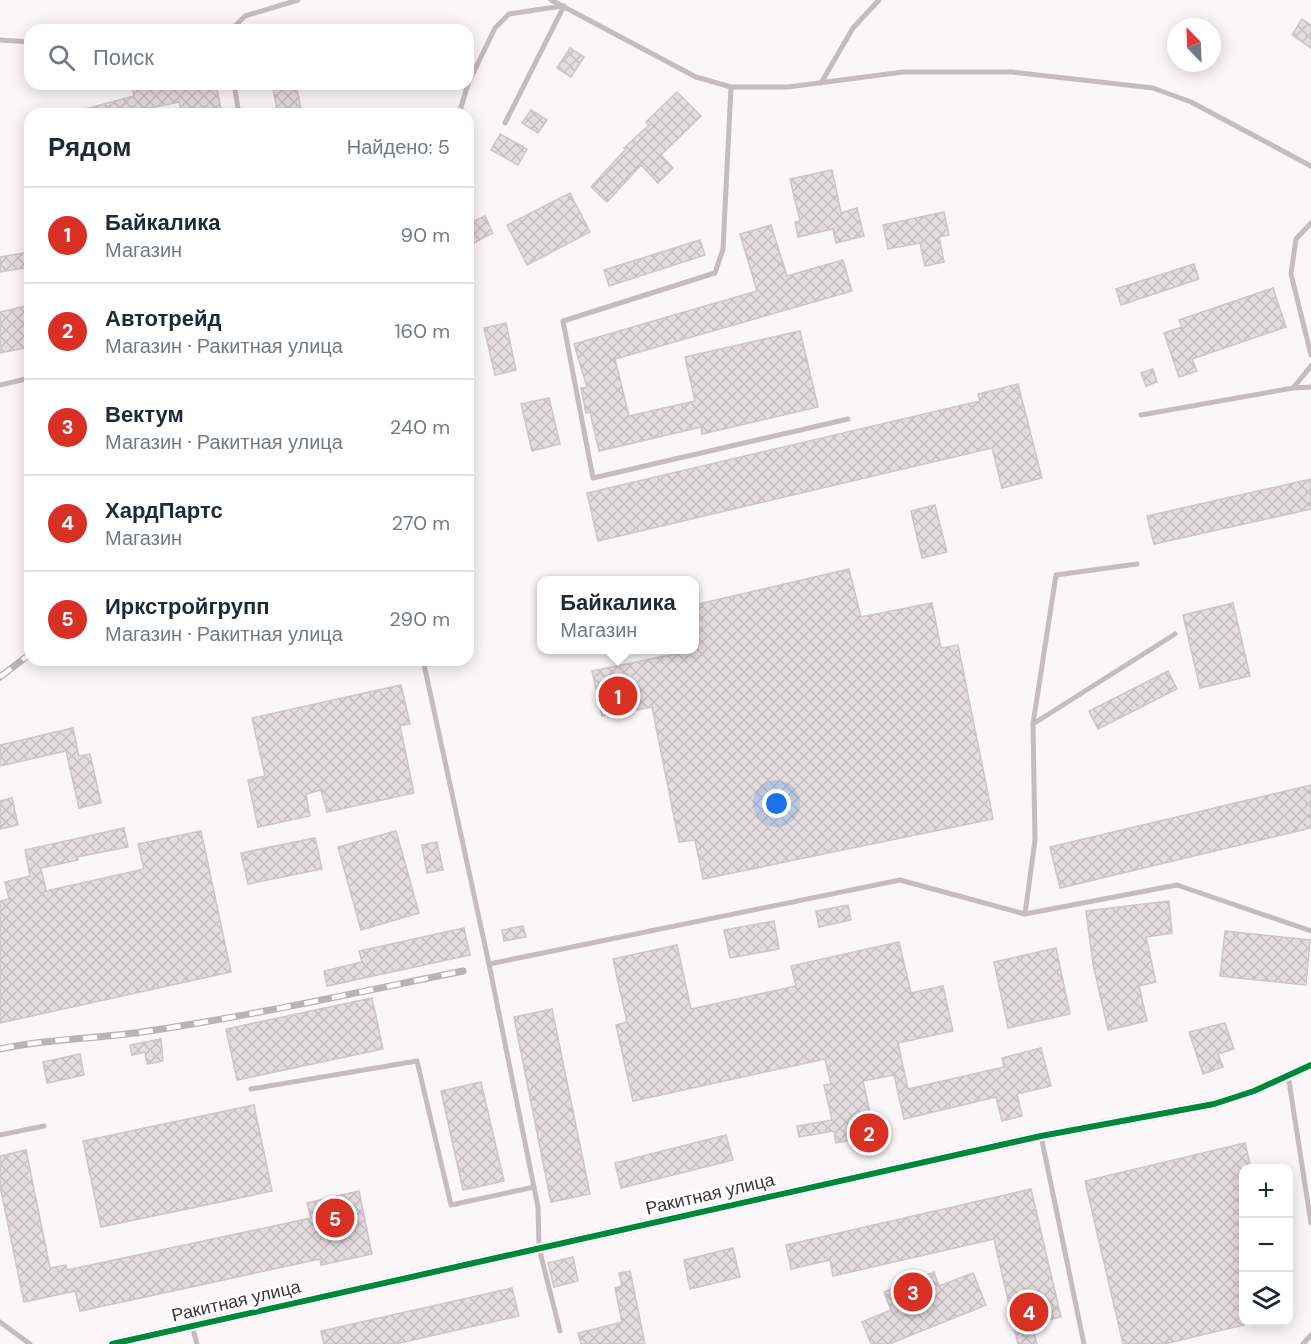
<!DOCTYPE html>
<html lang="ru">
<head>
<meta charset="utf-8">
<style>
  :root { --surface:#fff; --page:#f6f6f7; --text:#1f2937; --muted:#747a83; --line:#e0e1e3; --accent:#d93025 }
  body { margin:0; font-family:"DM Sans",sans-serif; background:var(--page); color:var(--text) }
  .controls { position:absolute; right:18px; bottom:18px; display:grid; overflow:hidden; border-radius:12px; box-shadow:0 3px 15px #0003 }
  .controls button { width:54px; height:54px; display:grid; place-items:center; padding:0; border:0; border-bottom:2px solid var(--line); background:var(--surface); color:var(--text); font:30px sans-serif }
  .compass { position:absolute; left:1167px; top:18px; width:54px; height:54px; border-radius:50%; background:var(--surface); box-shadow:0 3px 15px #0003; rotate:337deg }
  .you { position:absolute; left:777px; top:804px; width:21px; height:21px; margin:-15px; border:4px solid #fff; border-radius:50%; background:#1a73e8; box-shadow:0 0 0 9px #1a73e833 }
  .badge { display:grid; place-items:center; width:39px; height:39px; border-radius:50%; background:var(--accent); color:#fff; font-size:20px; font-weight:700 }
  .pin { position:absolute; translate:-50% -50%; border:3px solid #fff; box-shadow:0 2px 6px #0006 }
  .popup { position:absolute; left:537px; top:576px; width:162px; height:78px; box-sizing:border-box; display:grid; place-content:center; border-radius:12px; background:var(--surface); filter:drop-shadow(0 2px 4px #0005); font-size:20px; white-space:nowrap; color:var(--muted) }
  .popup b { font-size:22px; color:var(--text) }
  .popup::after { content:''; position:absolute; left:50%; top:100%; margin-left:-12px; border:12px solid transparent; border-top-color:var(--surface) }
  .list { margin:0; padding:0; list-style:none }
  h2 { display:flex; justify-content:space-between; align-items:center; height:78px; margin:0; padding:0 24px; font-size:26px }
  h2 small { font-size:20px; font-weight:400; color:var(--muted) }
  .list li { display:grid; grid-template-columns:39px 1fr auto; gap:18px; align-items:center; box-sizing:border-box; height:96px; padding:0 24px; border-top:2px solid var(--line) }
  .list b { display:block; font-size:22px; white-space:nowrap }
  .list p { margin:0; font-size:20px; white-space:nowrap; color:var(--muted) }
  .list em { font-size:20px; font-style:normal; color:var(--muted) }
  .icon { flex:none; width:33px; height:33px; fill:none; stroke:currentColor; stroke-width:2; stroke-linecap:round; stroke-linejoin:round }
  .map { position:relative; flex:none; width:1311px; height:1344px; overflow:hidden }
  .search { position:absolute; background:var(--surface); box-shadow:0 3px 15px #0003; left:24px; top:24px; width:450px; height:66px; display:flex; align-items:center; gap:15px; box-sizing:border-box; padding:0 21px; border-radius:18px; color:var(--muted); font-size:22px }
  .panel { position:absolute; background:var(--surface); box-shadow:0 3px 15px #0003; left:24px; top:108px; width:450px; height:558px; border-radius:18px }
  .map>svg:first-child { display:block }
  .building { fill:url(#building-cross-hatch); stroke:#cdc6c8; stroke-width:1.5 }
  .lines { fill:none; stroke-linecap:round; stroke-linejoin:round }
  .lane { stroke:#c6bcbf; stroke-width:5 }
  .street { stroke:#c6bcbf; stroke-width:10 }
  .rail-casing { stroke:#bab3b5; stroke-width:7 }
  .rail { stroke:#fff; stroke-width:4.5; stroke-dasharray:14; stroke-linecap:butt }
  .cycleway-casing { stroke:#fff; stroke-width:10 }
  .cycleway { stroke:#00873e; stroke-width:6 }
  .labels { text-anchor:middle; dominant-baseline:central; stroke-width:6; stroke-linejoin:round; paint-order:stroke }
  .street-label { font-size:18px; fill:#3e3236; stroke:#fff }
</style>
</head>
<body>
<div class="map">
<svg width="1311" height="1344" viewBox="0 0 1311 1344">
  <defs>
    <pattern id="building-cross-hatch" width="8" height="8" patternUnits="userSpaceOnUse" patternTransform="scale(1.5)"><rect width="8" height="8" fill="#e5dcdf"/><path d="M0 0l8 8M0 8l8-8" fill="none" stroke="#c6bdc0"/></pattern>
  </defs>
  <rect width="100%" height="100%" fill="#fbf6f8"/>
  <!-- building -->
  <g class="building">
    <polygon points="1302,19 1311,25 1311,48 1292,35"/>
    <polygon points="570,48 584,57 571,77 557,68"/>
    <polygon points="131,84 216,84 222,114 182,114 179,102 122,114 81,114 81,110 134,96"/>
    <polygon points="272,84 296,84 302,114 278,114"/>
    <polygon points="677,92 701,116 661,155 673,168 658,183 641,165 607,202 591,187 626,149 624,148 649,125 646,122"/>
    <polygon points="531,110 547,120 538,133 522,123"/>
    <polygon points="500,134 527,149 518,165 491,150"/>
    <polygon points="832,170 841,213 857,208 864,236 836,243 833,229 798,237 795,222 800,221 790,179"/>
    <polygon points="570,193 590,232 527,265 507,225"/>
    <polygon points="944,212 949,235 939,237 944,262 925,266 920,243 888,249 883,225"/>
    <polygon points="485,216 493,233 468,246 468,224"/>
    <polygon points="771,225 787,276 843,260 852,291 615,359 629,416 695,401 685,357 800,331 818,407 702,434 701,427 599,451 590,412 586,413 581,388 587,387 574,344 757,291 740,234"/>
    <polygon points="700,240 705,255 609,286 604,270"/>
    <polygon points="30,252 30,267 0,272 0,257"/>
    <polygon points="1194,264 1199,279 1121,305 1116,289"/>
    <polygon points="1273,288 1286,327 1192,359 1197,371 1179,377 1164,333 1182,327 1179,320"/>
    <polygon points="30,305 30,347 0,353 0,312"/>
    <polygon points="506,323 516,370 495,375 484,328"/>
    <polygon points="1153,369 1157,382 1146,386 1141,373"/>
    <polygon points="1018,384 1042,478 1002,488 992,448 598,541 587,493 980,401 978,394"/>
    <polygon points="549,398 560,444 532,451 521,404"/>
    <polygon points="1311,479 1311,509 1154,544 1147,516"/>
    <polygon points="935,505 947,552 922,558 911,511"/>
    <polygon points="849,569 861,617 932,603 941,648 958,645 993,819 703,879 695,840 679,842 652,707 602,716 592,671 694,650 694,605"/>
    <polygon points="1233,603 1250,676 1200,688 1183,615"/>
    <polygon points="1168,671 1177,689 1098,729 1089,711"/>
    <polygon points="401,685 410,724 400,726 414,793 327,812 321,790 306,794 310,816 258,827 248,780 265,776 252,718"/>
    <polygon points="73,728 79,756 90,754 101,803 79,808 66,751 0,766 0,745"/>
    <polygon points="1311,785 1311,828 1060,888 1050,847"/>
    <polygon points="12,798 18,825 0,829 0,801"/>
    <polygon points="124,828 128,847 77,857 78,860 41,868 46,891 144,869 138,844 201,831 231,972 0,1023 0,901 9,899 5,882 30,876 25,850"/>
    <polygon points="396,831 419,913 361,930 338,847"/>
    <polygon points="315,838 322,869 248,884 241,853"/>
    <polygon points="437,842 443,870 427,873 422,845"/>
    <polygon points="1169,901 1172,933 1146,937 1156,982 1139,986 1147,1021 1108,1030 1093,964 1086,911"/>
    <polygon points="848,905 851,920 819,927 816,911"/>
    <polygon points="774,921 779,949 730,958 724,930"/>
    <polygon points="523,926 526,937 504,941 502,930"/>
    <polygon points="464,928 470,955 327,986 324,971 362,962 359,951"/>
    <polygon points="1225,931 1310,940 1306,985 1220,976"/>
    <polygon points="899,942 911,993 943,986 953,1031 898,1043 908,1089 1004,1067 1002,1058 1041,1048 1051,1086 1017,1094 1022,1116 1002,1121 996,1097 904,1119 894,1075 863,1081 875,1136 836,1143 834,1131 799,1137 797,1126 832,1120 824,1085 831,1084 825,1059 633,1101 616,1025 627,1022 613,959 677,945 691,1009 796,986 791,966"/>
    <polygon points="1056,948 1070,1014 1008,1028 994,962"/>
    <polygon points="372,998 383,1049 237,1080 226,1029"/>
    <polygon points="552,1009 590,1194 551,1202 514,1017"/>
    <polygon points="1225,1023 1234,1049 1218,1054 1223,1067 1203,1074 1189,1032"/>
    <polygon points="161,1039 163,1061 147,1064 145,1052 132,1055 130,1045"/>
    <polygon points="80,1054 84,1075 47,1083 43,1062"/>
    <polygon points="481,1082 504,1181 463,1190 441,1091"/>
    <polygon points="254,1105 272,1191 101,1227 83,1141"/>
    <polygon points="726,1135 733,1160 621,1188 615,1163"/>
    <polygon points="1245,1143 1251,1168 1244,1168 1244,1325 1164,1344 1123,1344 1085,1181"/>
    <polygon points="26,1150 50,1268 66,1265 67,1270 311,1218 307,1203 359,1191 372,1254 321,1265 320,1259 80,1311 75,1291 24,1302 0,1186 0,1156"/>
    <polygon points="1031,1189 1061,1317 1031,1324 1037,1344 1018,1344 994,1239 833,1276 830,1260 791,1269 786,1245"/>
    <polygon points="733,1248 740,1277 690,1289 684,1260"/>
    <polygon points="573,1257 578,1281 554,1287 548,1263"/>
    <polygon points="630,1271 645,1344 581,1344 578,1333 622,1322 615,1288 622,1286 619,1273"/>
    <polygon points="934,1272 939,1286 973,1273 986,1305 889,1344 871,1344 862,1322 891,1310 884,1292"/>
    <polygon points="512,1288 519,1316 395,1344 324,1344 321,1331"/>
  </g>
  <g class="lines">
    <!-- lane -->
    <g class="lane">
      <polyline points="551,0 696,77 731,87 788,87 903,72 1012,72 1153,88 1191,102 1311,166"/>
      <polyline points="231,30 245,16 298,0"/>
      <polyline points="0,40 30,42"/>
      <polyline points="821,83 853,28 879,0"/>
      <polyline points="234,84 239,114"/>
      <polyline points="468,84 495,28 509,14 562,6"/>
      <polyline points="731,87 723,249 715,273 563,321 593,478 848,419"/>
      <polyline points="459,114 468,84"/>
      <polyline points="505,123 564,6"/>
      <polyline points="1311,223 1296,239 1291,274 1311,355"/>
      <polyline points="0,385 30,378"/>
      <polyline points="1293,388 1311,387"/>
      <polyline points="1141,415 1293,388 1311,366"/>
      <polyline points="423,660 489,964 538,1207 539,1248 560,1331"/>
      <polyline points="1033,724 1056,575 1137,564"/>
      <polyline points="1025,914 1035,840 1033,724 1175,634"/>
      <polyline points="489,964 900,880 1025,914 1177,885 1311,931"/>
      <polyline points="1288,1075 1311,1223"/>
      <polyline points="251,1089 417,1061 451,1205 534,1187"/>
      <polyline points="0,1135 44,1126"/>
      <polyline points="1041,1136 1084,1344"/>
      <polyline points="0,1322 30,1344"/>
      <polyline points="192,1326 197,1344"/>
      <polyline points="1303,1344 1311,1335"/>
    </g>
    <!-- street -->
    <polyline class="street" points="112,1344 1041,1136 1214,1104 1254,1091 1311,1065"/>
    <!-- rail casing -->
    <g class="rail-casing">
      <g id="rail">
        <polyline points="0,677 30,654"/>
        <path d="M0,1049c49,-11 100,-10 149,-18 106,-16 210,-39 314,-60"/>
      </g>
    </g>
    <!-- rail -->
    <use href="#rail" class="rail"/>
    <!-- cycleway casing -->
    <g class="cycleway-casing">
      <polyline id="cycleway" points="112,1344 1041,1136 1214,1104 1254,1091 1311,1065"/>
    </g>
    <!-- cycleway -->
    <use href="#cycleway" class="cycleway"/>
  </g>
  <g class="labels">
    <!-- street labels -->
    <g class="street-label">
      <text transform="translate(710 1194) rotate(-13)">Ракитная улица</text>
      <text transform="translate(236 1301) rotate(-13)">Ракитная улица</text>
    </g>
  </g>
</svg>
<div class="controls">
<button>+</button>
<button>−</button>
<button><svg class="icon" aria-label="layers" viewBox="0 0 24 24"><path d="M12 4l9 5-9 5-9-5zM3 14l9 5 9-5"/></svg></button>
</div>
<svg class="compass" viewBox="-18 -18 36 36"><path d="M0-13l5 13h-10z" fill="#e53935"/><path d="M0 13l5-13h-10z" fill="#747a83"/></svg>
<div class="you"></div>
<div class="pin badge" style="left:618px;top:696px">1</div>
<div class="popup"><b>Байкалика</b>Магазин</div>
<div class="pin badge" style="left:869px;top:1133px">2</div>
<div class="pin badge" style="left:913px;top:1292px">3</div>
<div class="pin badge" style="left:1029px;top:1312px">4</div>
<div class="pin badge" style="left:335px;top:1218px">5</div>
<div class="search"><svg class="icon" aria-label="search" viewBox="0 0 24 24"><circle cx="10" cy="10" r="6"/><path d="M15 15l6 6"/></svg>Поиск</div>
<section class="panel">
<h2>Рядом<small>Найдено: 5</small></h2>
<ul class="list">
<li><span class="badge">1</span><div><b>Байкалика</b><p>Магазин</p></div><em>90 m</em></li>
<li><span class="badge">2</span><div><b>Автотрейд</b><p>Магазин · Ракитная улица</p></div><em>160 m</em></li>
<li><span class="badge">3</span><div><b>Вектум</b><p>Магазин · Ракитная улица</p></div><em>240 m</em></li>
<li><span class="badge">4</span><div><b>ХардПартс</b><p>Магазин</p></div><em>270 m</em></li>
<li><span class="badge">5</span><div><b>Иркстройгрупп</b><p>Магазин · Ракитная улица</p></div><em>290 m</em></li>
</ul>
</section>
</div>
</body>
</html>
